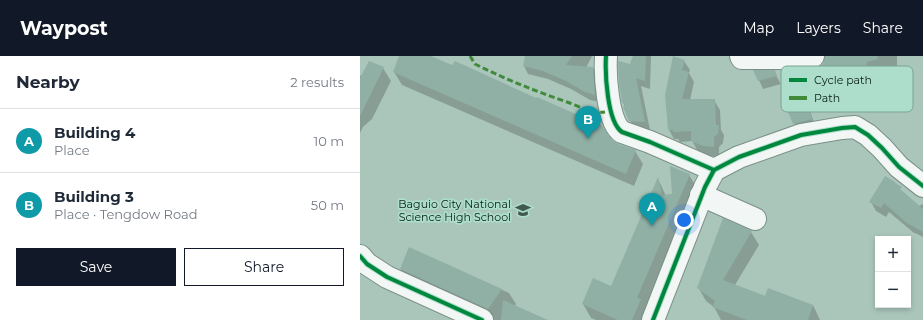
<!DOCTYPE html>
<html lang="en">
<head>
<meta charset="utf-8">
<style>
  :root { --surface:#fff; --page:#f2f2f3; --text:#1f2937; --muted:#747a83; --line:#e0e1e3; --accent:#111827 }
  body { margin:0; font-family:Montserrat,sans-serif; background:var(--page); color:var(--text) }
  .controls { position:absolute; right:12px; bottom:12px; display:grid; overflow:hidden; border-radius:0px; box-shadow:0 2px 6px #0003 }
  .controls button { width:36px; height:36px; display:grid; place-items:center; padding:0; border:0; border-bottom:1px solid var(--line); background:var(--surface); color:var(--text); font:20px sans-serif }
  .you { position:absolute; left:324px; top:164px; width:14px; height:14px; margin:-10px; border:3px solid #fff; border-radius:50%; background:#1a73e8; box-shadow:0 0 0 6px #1a73e833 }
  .badge { display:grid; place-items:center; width:26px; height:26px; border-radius:50%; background:var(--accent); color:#fff; font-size:13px; font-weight:700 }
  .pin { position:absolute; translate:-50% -33px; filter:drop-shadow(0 1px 2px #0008) }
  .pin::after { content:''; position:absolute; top:21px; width:14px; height:12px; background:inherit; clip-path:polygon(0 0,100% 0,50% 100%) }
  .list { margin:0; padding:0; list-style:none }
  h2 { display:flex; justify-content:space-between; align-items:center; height:52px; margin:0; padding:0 16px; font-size:17px }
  h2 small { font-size:13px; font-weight:400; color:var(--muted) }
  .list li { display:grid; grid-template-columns:26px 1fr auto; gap:12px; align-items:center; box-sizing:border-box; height:64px; padding:0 16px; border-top:1px solid var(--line) }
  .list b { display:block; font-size:15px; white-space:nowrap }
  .list p { margin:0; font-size:13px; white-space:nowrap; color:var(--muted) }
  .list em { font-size:13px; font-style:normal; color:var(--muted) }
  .actions { display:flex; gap:8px; padding:12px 16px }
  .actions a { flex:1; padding:9px 0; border:1px solid var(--accent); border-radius:0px; text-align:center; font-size:14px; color:var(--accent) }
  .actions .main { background:var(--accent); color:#fff }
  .map { position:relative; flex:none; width:563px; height:264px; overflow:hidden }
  header { display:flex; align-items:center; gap:24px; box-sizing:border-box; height:56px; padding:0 20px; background:var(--accent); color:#fff }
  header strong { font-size:19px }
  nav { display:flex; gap:22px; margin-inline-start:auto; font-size:14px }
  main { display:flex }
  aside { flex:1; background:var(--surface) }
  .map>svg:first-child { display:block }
  .shadow { fill:#0003 }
  .building { fill:#90b0a5 }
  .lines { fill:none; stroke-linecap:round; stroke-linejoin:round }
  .minor-casing { stroke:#7a9087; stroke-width:24 }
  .minor { stroke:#f2f6f5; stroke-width:22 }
  .quiet { stroke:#418a39; stroke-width:3; stroke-dasharray:6 3; stroke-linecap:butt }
  .cycleway-casing { stroke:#acdecb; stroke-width:6 }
  .cycleway { stroke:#00873e; stroke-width:4 }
  .labels { text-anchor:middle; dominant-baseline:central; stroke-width:3.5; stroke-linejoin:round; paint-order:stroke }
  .poi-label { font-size:11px; fill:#0a1d17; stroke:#acdecb; text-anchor:end }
  .key { fill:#acdecb; stroke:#7ba495; stroke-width:1 }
  .key-label { font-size:11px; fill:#0a1d17 }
</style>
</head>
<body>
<header>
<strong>Waypost</strong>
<nav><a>Map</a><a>Layers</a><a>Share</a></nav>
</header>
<main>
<aside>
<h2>Nearby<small>2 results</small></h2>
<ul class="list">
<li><span class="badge" style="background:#0f9aa8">A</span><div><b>Building 4</b><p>Place</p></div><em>10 m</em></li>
<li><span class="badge" style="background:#0f9aa8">B</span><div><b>Building 3</b><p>Place · Tengdow Road</p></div><em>50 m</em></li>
</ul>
<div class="actions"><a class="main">Save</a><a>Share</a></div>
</aside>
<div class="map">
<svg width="563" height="264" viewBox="0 0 563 264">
  <rect width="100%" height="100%" fill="#aac6bb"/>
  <!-- shadow -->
  <g class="shadow">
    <polygon points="40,0 69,0 257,89 275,95 283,108 274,130 42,29 34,16"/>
    <polygon points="166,0 232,0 226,12 233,12 237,20 239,46 230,44 211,33 188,23 168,18 164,10"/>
    <polygon points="274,0 291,0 290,33 281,30 290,74 275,74 270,64 263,46"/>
    <polygon points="479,0 537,0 537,12 511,11 502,55 481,50 477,43 482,22 443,33 455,70 438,75 430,56 432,56 434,42 432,36 431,37 427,30 430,15 451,15"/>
    <polygon points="324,5 330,14 329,17 334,26 330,44 354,44 360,54 361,74 364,79 363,87 359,91 359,100 349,100 338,95 332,85 320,86 318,83 314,83 309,74 306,39"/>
    <polygon points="23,12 31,25 12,63 3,71 0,77 0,19 2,21"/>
    <polygon points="414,16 421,28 403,33 399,24"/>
    <polygon points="329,119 337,132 285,264 236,264 231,262 223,248 251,232 298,123 306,140 313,139"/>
    <polygon points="523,125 559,150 563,148 563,181 555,177 554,177 529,156 526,161 516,155 511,146"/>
    <polygon points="391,176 399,189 375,229 406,241 453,249 460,264 361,264 354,251 346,245 338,231"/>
    <polygon points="49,192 149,237 156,248 155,250 185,264 135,264 47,224 41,213"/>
  </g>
  <!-- building -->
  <g class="building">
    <polygon points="39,0 71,0 92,9 95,5 176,42 177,41 243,70 248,79 253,85 258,88 276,94 266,118 33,16"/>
    <polygon points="165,0 212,0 206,9 233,11 235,39 225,36 206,25 183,15 163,10"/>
    <polygon points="273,0 286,0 285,25 276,22 285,66 269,65 263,51 265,48 262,47 259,28 258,5 270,8"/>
    <polygon points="313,0 325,4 322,14 329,16 322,43 355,43 356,69 359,69 358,78 354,81 354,91 343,90 331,85 331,75 313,76 313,74 308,74 305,39"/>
    <polygon points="465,0 517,0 518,3 507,6 498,48 476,43 483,13 440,26 452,63 433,68 428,56 431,55 428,43 433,42 424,16 430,14 447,14 457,12 463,8"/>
    <polygon points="9,5 24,11 0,60 0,22"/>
    <polygon points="393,14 415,14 417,20 398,25"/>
    <polygon points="310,110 330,118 277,242 281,243 272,264 258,264 222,248 233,222 251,230 298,121 302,139 312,138"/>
    <polygon points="525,120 535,126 535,127 542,131 540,133 563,153 563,176 549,168 549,169 524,147 521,152 509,146"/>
    <polygon points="363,162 392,175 363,224 405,240 408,232 453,249 448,264 387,264 352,251 355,245 337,232"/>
    <polygon points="49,191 142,233 128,253 40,213"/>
    <polygon points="143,244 188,264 141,264"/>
  </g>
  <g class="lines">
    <!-- minor casing -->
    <g class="minor-casing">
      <g id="minor">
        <path d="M246,0c-1,17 1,66 16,76l28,10 64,28"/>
        <polyline points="381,0 382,2 447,2 453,0"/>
        <polyline points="341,139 395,163"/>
        <polyline points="0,200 7,208 27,221 122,264"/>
        <polyline points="293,264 345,131 354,114 379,101 441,79 482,72 495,71 508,79 522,92 539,111 563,130"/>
      </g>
    </g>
    <!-- minor -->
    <use href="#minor" class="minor"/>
    <!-- quiet -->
    <path class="quiet" d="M110,0l5,8c30,15 60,27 92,38 11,4 26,12 38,10"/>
    <!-- cycleway casing -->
    <g class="cycleway-casing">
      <g id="cycleway">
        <path d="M246,0c-1,17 1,66 16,76l28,10 64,28"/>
        <polyline points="0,200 7,208 27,221 122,264"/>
        <polyline points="293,264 345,131 354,114 379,101 441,79 482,72 495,71 508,79 522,92 539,111 563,130"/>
      </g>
    </g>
    <!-- cycleway -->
    <use href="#cycleway" class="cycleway"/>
  </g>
  <!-- icons -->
  <defs>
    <g id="school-bare" transform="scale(1.2)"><path d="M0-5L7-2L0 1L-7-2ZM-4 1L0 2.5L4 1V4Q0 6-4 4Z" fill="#425850" stroke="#acdecb" stroke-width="2.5" paint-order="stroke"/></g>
  </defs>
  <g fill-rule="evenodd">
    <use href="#school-bare" x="163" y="154"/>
  </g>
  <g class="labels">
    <!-- poi labels -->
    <g class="poi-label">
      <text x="151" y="148">Baguio City National<tspan x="151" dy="13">Science High School</tspan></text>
    </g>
  </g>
  <!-- legend -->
  <rect x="421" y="10" width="132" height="46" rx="6" class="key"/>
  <rect x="429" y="22" width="18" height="4" fill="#00873e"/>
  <rect x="429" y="40" width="18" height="4" fill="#418a39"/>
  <g class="key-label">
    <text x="454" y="28">Cycle path</text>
    <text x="454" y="46">Path</text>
  </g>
</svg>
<div class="controls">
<button>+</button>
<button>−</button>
</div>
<div class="you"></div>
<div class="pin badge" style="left:292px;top:170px;background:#0f9aa8">A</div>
<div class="pin badge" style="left:228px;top:83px;background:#0f9aa8">B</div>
</div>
</main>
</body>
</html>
